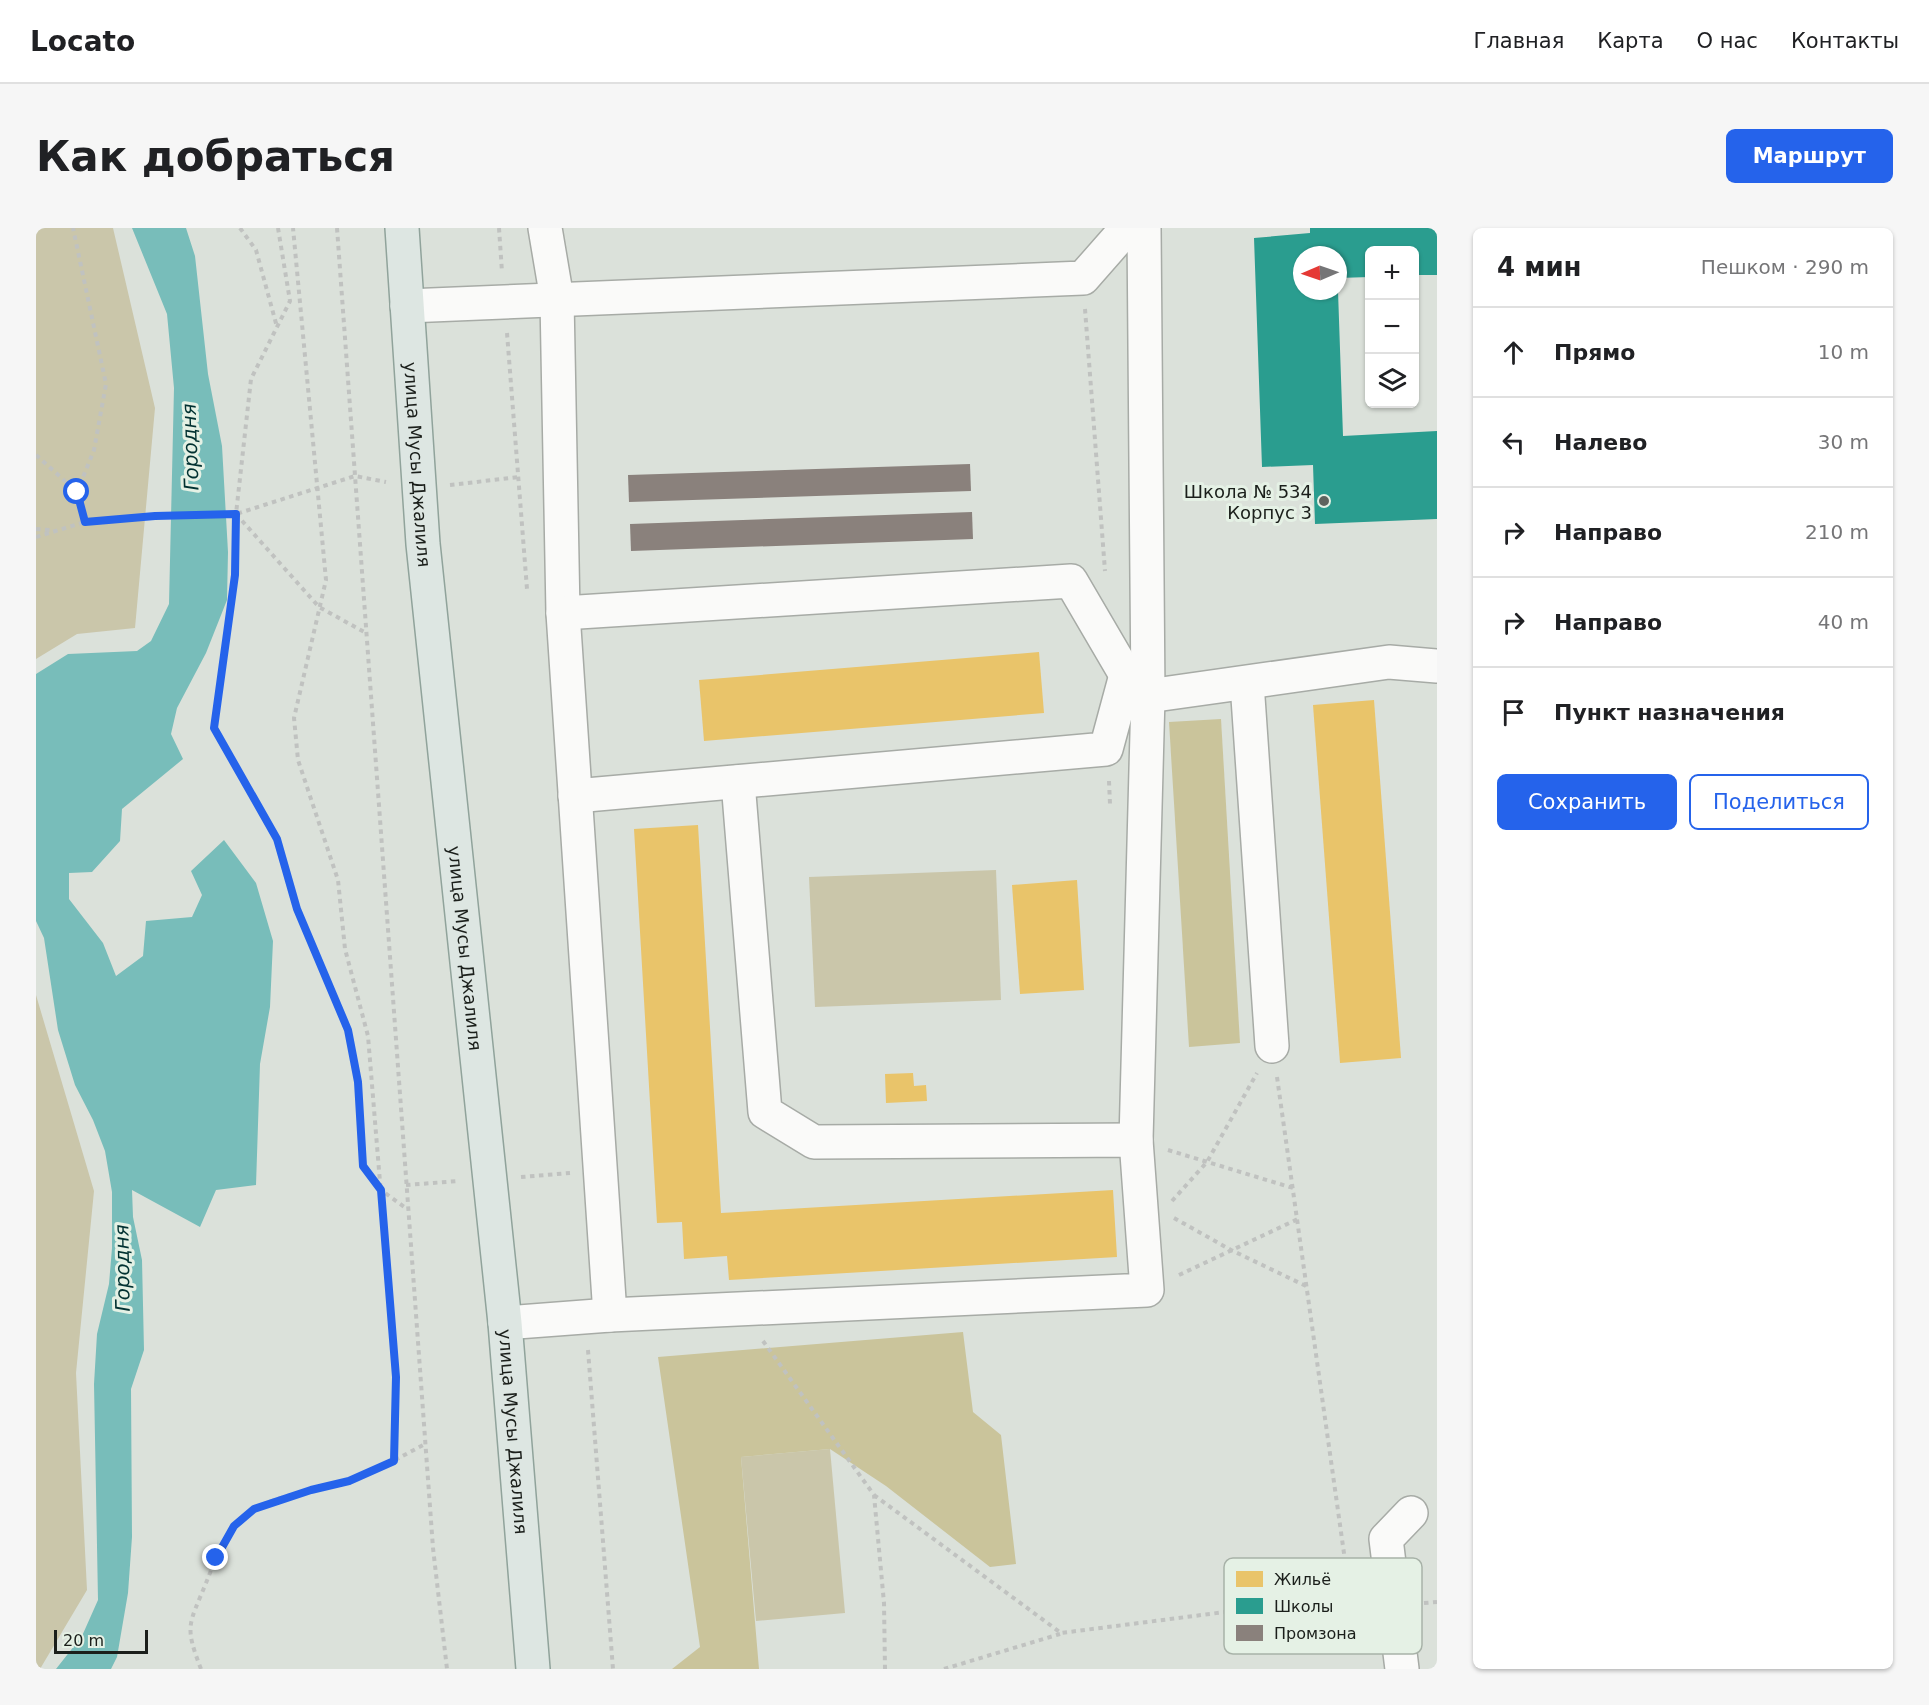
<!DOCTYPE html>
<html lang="ru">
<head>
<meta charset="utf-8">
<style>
  :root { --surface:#fff; --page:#f6f6f6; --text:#202124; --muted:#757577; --line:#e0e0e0; --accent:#2563eb }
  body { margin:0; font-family:"DejaVu Sans",sans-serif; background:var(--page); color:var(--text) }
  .controls { position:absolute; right:18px; top:18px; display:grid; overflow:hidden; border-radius:9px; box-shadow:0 2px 4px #0004 }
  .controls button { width:54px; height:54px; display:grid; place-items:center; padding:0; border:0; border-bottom:2px solid var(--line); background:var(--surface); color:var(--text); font:30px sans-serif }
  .compass { position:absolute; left:1257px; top:18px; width:54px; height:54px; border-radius:50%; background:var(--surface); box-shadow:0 2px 4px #0004; rotate:268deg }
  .scale { position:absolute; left:18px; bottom:15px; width:94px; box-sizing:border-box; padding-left:6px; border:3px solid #1b1f1b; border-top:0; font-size:16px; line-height:21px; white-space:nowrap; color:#1b1f1b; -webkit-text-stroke:4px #e5f1e5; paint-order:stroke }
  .stop { position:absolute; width:18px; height:18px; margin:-14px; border:4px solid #2563eb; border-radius:50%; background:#fff }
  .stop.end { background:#2563eb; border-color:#fff; box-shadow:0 2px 6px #0008 }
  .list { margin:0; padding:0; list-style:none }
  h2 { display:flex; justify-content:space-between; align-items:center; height:78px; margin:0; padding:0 24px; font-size:26px }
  h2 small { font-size:20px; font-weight:400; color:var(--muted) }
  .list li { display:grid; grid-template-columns:39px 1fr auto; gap:18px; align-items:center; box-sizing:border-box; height:90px; padding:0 24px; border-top:2px solid var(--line) }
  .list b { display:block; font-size:22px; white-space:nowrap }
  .list em { font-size:20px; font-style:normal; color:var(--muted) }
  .actions { display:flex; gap:12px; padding:18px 24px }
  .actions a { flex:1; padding:14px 0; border:2px solid var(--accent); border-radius:9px; text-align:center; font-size:21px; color:var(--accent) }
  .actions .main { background:var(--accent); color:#fff }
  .icon { flex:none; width:33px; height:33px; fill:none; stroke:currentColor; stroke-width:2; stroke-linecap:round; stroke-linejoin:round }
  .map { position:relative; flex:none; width:1401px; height:1441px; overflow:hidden; border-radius:9px }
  header { display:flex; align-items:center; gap:36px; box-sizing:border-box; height:84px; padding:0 30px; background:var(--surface); border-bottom:2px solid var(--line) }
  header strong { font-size:28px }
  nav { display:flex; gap:33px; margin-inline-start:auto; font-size:21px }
  .intro { display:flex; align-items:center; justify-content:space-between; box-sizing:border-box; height:144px; padding:0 36px }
  h1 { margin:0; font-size:42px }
  .button { padding:15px 27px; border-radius:9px; background:var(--accent); color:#fff; font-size:21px; font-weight:700 }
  main { display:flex; gap:36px; padding:0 36px }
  aside { flex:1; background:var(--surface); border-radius:9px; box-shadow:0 2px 4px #0004 }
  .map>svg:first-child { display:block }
  .green { fill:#cac6aa }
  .forest { fill:#cac49b }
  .water { fill:#78bdba }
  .homes { fill:#e9c46a }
  .schools { fill:#2a9d8f }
  .industry { fill:#8a817c }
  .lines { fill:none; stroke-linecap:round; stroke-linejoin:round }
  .minor-casing { stroke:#a7aba6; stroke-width:36 }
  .major-casing { stroke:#90a39b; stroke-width:36 }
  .path { stroke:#c0c2c0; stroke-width:4; stroke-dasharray:4.5 4.5; stroke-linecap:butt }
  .minor { stroke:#fafaf9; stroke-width:33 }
  .major { stroke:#dde6e2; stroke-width:33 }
  .route { stroke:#2563eb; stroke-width:8 }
  .poi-dot { fill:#5e635e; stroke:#e5f1e5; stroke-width:2 }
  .labels { text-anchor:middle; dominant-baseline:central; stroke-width:6; stroke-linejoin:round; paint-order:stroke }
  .street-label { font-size:18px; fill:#1b1f1b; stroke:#e5f1e5 }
  .poi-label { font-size:18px; fill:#1b1f1b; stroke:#e5f1e5; text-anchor:end }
  .water-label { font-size:20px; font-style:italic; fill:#013131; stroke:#e5f1e5 }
  .key { fill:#e5f1e5; stroke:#a8b2a8; stroke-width:1.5 }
  .key-label { font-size:16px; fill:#1b1f1b }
</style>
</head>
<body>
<header>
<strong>Locato</strong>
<nav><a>Главная</a><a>Карта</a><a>О нас</a><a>Контакты</a></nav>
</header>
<div class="intro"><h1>Как добраться</h1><a class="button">Маршрут</a></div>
<main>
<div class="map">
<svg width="1401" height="1441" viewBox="0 0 1401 1441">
  <rect width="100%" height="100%" fill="#dbe1da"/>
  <!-- green -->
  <g class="green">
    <polygon points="0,0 77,0 119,180 99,400 41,406 0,431"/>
    <polygon points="960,642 965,772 779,779 773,649"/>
    <polygon points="0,767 58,963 40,1145 51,1362 4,1441 0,1441"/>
    <polygon points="794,1221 809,1385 720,1393 705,1229"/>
  </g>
  <!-- forest -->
  <g class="forest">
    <polygon points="1185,491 1204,815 1153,819 1133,494"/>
    <polygon points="927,1104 937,1184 965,1207 980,1336 954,1339 850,1258 794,1221 705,1229 723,1441 636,1441 664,1419 622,1129"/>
  </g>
  <!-- water -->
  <polygon class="water" points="96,0 150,0 159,28 172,146 186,218 192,324 191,372 170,425 141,480 135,506 147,531 86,581 84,613 56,644 33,645 33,671 67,715 80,748 107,728 110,693 156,689 166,667 155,643 188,612 220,655 237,713 234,779 224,836 220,957 180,962 164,999 96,962 97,989 106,1032 108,1122 95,1161 96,1309 92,1365 81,1429 75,1441 20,1441 46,1408 62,1372 58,1156 61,1106 73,1056 76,1020 76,964 69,923 57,892 39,857 22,802 8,710 0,693 0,446 32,426 101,423 115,413 133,376 138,160 131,86"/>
  <!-- homes -->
  <g class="homes">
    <polygon points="1003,424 1008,485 668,513 663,452"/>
    <polygon points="1338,472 1365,830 1304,835 1277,477"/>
    <polygon points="662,597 685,985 1077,962 1081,1029 693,1052 691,1028 648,1031 646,994 621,995 598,601"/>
    <polygon points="1041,652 1048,762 984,766 976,657"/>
    <polygon points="877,845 878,858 890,857 891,873 850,875 849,846"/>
  </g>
  <!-- schools -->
  <polygon class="schools" points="1274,0 1401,0 1401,47 1378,47 1378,22 1334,22 1334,49 1302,50 1302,27 1266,27 1266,63 1302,63 1307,208 1401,203 1401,291 1279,296 1277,237 1226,239 1218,10 1274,5"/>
  <!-- industry -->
  <g class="industry">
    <polygon points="934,236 935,263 593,274 592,247"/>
    <polygon points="936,284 937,311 595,323 594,296"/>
  </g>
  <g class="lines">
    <!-- minor casing -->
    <g class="minor-casing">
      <g id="minor">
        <polyline points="509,0 521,71 527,385 574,1087"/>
        <polyline points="371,78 1047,50 1091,0"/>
        <polyline points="527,385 1035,353 1090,447 1112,468 1353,434 1401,438"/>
        <polyline points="1211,455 1236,818"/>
        <polyline points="539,568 1070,521 1090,447"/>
        <polyline points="1100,912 1112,468 1108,0"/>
        <polyline points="469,1095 574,1087 1111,1062 1100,912 778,914 729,884 702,554"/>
        <polyline points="1366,1441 1350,1311 1375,1285"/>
      </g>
    </g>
    <!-- major casing -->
    <g class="major-casing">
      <g id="major">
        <path id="s1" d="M366,0l21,316 82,779 28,346"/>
      </g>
    </g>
    <!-- path -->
    <g class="path">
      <polyline points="204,0 220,22 241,99"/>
      <polyline points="242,0 254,73 215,151 200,286 199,347 178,500 241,611 261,682 312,802 322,854 327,938 345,962 371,981"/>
      <polyline points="301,0 397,1320 411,1441"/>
      <polyline points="463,0 466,44"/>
      <polyline points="1049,81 1069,343"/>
      <polyline points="471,105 491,361"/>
      <polyline points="0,227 41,264"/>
      <polyline points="414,257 483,249"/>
      <polyline points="200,286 283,379 330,405"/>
      <polyline points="49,294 119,288 200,286 319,248 350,254"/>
      <polyline points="0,301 14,302"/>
      <polyline points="0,309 49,294 41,264 58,222 70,156 37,0"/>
      <polyline points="1073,553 1074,576"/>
      <polyline points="1241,849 1314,1368"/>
      <polyline points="1132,922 1257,960"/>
      <polyline points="485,949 534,945"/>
      <polyline points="370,957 423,953"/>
      <polyline points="1136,973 1171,934 1221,845"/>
      <polyline points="1138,990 1195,1022 1272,1059"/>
      <polyline points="1143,1047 1262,991"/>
      <polyline points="727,1113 838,1267 848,1375 849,1441"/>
      <polyline points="552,1122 577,1441"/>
      <polyline points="359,1232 389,1216"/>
      <polyline points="838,1267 1025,1405 1314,1368 1326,1371"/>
      <polyline points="1388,1375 1401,1374"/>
      <path d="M165,1441c-17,-44 -12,-44 5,-86 8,-19 15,-43 29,-58 27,-31 76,-32 113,-44 16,-4 31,-14 46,-20l2,-84 -28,-341 -23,-87 -7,-69 -40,-120 -4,-42 32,-138 -33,-352"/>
      <polyline points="908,1441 1024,1406"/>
    </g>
    <!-- minor -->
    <use href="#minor" class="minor"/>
    <!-- major -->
    <use href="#major" class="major"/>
  </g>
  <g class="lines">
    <!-- route -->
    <polyline class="route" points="41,264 49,294 119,288 200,286 199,347 178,500 241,611 261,681 312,802 322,854 327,938 345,962 360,1149 358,1233 313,1253 275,1262 218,1281 198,1298 180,1330"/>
  </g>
  <!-- markers -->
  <circle class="poi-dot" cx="1288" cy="273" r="6"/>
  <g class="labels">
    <!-- street labels -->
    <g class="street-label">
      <text stroke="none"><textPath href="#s1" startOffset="237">улица Мусы Джалиля</textPath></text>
      <text stroke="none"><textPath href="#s1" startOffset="723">улица Мусы Джалиля</textPath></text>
      <text stroke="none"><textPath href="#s1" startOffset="1209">улица Мусы Джалиля</textPath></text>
    </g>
    <!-- poi labels -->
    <g class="poi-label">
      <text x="1276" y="263">Школа № 534<tspan x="1276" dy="21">Корпус 3</tspan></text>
    </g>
    <!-- water labels -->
    <g class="water-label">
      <text transform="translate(154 219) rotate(-92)">Городня</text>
      <text transform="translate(86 1040) rotate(-91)">Городня</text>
    </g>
  </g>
  <!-- legend -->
  <rect x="1188" y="1330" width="198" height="96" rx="9" class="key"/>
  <rect x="1200" y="1343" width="27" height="16" fill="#e9c46a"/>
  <rect x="1200" y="1370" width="27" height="16" fill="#2a9d8f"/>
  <rect x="1200" y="1397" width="27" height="16" fill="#8a817c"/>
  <g class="key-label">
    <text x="1238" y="1357">Жильё</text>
    <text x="1238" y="1384">Школы</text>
    <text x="1238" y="1411">Промзона</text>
  </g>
</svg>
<div class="controls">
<button>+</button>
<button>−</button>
<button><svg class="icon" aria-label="layers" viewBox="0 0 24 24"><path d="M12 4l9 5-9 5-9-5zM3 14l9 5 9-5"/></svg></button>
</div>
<svg class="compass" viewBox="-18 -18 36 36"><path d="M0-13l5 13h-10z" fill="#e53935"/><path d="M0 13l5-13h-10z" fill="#757577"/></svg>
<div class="scale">20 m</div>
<div class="stop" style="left:41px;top:264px"></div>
<div class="stop end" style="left:180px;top:1330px"></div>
</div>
<aside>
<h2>4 мин<small>Пешком · 290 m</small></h2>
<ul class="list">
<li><svg class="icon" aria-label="ahead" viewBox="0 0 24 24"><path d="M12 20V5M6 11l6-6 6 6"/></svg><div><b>Прямо</b></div><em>10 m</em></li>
<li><svg class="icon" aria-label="left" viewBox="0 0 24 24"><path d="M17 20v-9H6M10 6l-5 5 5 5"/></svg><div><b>Налево</b></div><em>30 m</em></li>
<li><svg class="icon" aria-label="right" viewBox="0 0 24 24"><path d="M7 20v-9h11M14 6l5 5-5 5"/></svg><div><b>Направо</b></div><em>210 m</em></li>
<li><svg class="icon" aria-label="right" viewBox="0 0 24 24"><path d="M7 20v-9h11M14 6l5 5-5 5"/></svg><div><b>Направо</b></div><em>40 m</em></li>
<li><svg class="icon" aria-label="arrive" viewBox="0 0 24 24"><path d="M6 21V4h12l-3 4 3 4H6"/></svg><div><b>Пункт назначения</b></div></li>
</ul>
<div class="actions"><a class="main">Сохранить</a><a>Поделиться</a></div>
</aside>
</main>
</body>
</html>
